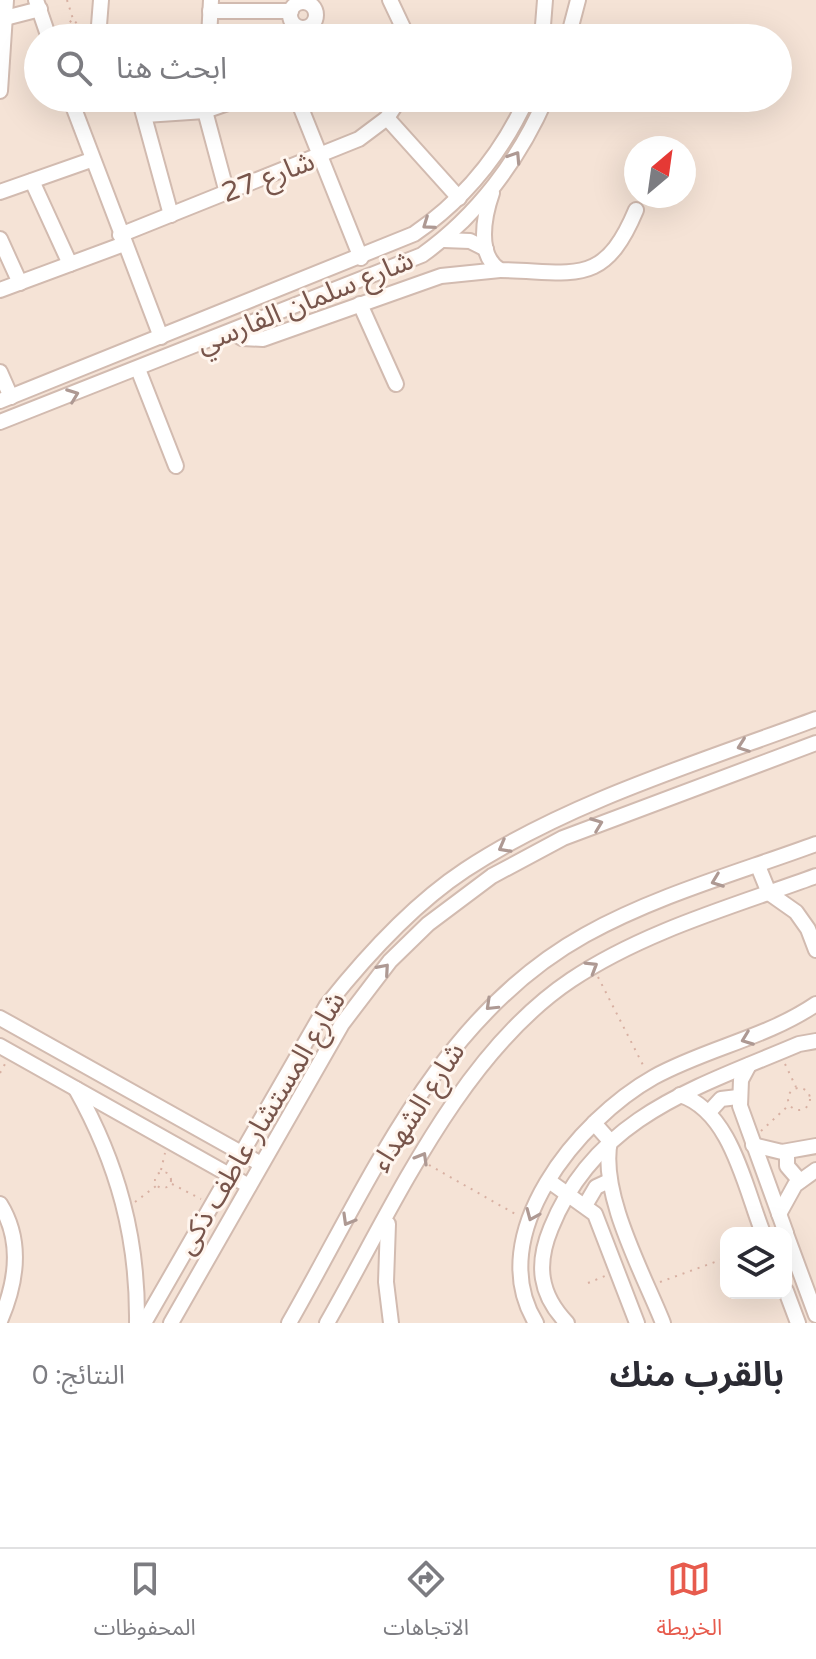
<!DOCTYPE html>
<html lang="ar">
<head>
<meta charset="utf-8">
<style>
  :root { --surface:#fff; --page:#f7f7f7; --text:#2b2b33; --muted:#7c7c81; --line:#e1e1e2; --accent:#e75b4d }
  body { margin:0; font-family:"Varela Round","Noto Sans Arabic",sans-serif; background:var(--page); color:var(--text); direction:rtl }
  .controls { position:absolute; right:24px; bottom:24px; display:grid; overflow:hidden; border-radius:16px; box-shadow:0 8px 32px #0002 }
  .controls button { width:72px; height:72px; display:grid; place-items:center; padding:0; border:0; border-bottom:2px solid var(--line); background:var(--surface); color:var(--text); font:40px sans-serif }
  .compass { position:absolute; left:624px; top:136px; width:72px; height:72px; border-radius:50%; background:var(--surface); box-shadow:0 8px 32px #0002; rotate:29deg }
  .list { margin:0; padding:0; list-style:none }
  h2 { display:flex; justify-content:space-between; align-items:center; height:104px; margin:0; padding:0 32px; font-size:34px }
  h2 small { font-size:26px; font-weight:400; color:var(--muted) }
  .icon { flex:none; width:44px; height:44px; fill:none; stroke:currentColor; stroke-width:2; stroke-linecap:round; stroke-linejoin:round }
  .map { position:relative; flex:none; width:816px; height:1323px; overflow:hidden; direction:ltr }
  .search { position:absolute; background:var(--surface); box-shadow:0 8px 32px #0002; left:24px; right:24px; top:24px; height:88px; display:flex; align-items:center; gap:20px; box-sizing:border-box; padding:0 28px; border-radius:44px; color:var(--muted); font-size:30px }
  .sheet { height:224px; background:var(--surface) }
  nav { display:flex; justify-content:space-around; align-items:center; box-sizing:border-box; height:112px; border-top:2px solid var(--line); background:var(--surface); font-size:22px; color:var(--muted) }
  nav a { display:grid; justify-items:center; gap:4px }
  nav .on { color:var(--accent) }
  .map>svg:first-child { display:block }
  .residential { fill:#f5e3d6; fill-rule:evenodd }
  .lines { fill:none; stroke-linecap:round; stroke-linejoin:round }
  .minor-casing { stroke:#d2bbb0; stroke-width:18 }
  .path { stroke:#d8b0a2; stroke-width:2; stroke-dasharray:2 6; stroke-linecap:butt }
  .minor { stroke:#fff; stroke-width:14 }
  .oneway { stroke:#ae9993 }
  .labels { text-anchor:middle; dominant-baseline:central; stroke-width:6; stroke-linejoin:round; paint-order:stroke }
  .street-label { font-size:28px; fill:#78554b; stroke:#fff6ef }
</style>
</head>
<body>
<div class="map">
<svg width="816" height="1323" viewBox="0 0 816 1323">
  <rect width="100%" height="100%" fill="#fdf2e8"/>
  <!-- residential -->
  <path class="residential" d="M0,0h816v1323h-816zM38,38h740v60h-740zM636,148h48v48h-48zM726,1233h60v60h-60z"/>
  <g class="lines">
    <!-- minor casing -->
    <g class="minor-casing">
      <g id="minor">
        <polyline points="36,0 49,38"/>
        <polyline points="390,0 408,38"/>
        <circle cx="303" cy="15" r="13"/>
        <polyline points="210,11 291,11"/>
        <polyline points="5,18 40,9"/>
        <polyline points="98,38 101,0"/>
        <polyline points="209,38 211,0"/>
        <polyline points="542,38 545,0"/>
        <polyline points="568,38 578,0"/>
        <polyline points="0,91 6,0"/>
        <polyline points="70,98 161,337"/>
        <polyline points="139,98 171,215"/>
        <polyline points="206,98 205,111 227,193"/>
        <polyline points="297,98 361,258"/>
        <polyline points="145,115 205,111 242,98"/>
        <polyline points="387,118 459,198"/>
        <polyline points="32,181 70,264"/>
        <polyline points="0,192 91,160"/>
        <path d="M492,193c-8,23 -16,62 8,77 74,1 103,19 136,-60"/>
        <polyline points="120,235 359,139 387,118 400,98"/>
        <polyline points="0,239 20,283"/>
        <polyline points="444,240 470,241 486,249"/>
        <polyline points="0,290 124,244"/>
        <polyline points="360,304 396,384"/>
        <polyline points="232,332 242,338 263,339 441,276 500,270"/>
        <polyline points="138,369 176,466"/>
        <polyline points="0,372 11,397"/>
        <path d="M0,401l414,-167c51,-35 87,-79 113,-136"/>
        <path d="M0,422l422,-167c55,-39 97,-95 124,-157"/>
        <polyline points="758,866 769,893 796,912 808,929 816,950"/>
        <polyline points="0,1018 261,1164"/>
        <polyline points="0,1046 249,1186"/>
        <polyline points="749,1065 741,1080 740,1106 786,1233"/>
        <path d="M76,1089c42,75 62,149 61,234"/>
        <path d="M680,1095c51,16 65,93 83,138"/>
        <polyline points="710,1111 721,1099 738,1097"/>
        <path d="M594,1123l16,18c-11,52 33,132 53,182"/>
        <polyline points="753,1145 782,1152 816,1146"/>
        <polyline points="787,1152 787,1166 800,1181"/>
        <polyline points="549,1181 595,1214 637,1323"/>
        <path d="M0,1204c23,37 16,80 0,117"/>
        <polyline points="586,1204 596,1187 609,1181"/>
        <polyline points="779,1214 795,1185 816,1170"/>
        <polyline points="388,1224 386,1282 391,1323"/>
        <polyline points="786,1234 816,1315"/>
        <polyline points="786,1291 798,1323"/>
        <path d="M144,1323l183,-318c39,-49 85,-100 138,-135 103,-68 235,-108 351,-151"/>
        <polyline points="171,1323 342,1024 390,961 428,924 492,876 563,838 816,743"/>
        <path d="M289,1323c81,-141 148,-306 296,-388 72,-40 155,-63 231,-91"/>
        <path d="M327,1323c66,-115 132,-268 244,-343 73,-49 163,-74 245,-104"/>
        <path d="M536,1323c-54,-88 43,-204 118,-246 53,-29 112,-39 162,-73"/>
        <path d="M567,1323c-28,-29 -31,-59 -16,-95 45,-112 147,-141 248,-184l17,-3"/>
      </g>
    </g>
    <!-- path -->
    <g class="path">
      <polyline points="67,0 73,19"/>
      <polyline points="74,29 78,25 73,19 69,23 75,38"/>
      <polyline points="598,977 644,1067"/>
      <polyline points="785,1064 796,1087"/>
      <polyline points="0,1073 5,1064"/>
      <circle cx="799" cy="1099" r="11"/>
      <polyline points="761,1131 789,1105"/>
      <polyline points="429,1165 517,1215"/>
      <polyline points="161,1170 165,1153"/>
      <circle cx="163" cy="1180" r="8"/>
      <polyline points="172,1184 201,1199"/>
      <polyline points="135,1202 156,1186"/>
      <polyline points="660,1282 726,1258"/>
      <polyline points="588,1283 605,1276"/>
    </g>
    <!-- minor -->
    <use href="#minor" class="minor"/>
  </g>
  <!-- one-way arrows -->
  <defs><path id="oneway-chevron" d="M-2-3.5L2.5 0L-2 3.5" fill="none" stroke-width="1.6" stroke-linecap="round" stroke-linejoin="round" transform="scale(2)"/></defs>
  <g class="oneway">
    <use href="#oneway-chevron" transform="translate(515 157) rotate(-57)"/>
    <use href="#oneway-chevron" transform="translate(428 224) rotate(145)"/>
    <use href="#oneway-chevron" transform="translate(73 395) rotate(-21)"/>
    <use href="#oneway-chevron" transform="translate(743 746) rotate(160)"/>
    <use href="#oneway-chevron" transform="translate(597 824) rotate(-21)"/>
    <use href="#oneway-chevron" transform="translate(504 847) rotate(151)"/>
    <use href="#oneway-chevron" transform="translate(717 881) rotate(159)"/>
    <use href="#oneway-chevron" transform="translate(592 967) rotate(-31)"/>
    <use href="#oneway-chevron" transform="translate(384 969) rotate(-49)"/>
    <use href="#oneway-chevron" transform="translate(491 1005) rotate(136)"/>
    <use href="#oneway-chevron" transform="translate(747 1039) rotate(159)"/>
    <use href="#oneway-chevron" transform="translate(422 1158) rotate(-60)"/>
    <use href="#oneway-chevron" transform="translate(532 1215) rotate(113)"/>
    <use href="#oneway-chevron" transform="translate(348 1220) rotate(120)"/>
  </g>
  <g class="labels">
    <!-- street labels -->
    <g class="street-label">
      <text transform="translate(268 177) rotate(-21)">شارع 27</text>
      <text transform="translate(305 302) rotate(-22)">شارع سلمان الفارسي</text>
      <text transform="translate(418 1107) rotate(-57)">شارع الشهداء</text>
      <text transform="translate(261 1123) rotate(-59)">شارع المستشار عاطف ذكى</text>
    </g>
  </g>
</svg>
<div class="controls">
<button><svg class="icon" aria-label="layers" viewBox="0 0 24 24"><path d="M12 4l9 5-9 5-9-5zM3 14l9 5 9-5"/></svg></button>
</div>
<svg class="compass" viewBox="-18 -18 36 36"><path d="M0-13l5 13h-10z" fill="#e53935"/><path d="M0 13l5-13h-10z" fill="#7c7c81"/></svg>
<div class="search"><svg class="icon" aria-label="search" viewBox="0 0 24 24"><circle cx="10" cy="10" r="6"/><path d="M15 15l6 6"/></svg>ابحث هنا</div>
</div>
<section class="sheet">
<h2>بالقرب منك<small>النتائج: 0</small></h2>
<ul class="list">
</ul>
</section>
<nav>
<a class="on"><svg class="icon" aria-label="map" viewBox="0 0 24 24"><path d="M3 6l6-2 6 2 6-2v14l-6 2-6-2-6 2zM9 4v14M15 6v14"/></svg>الخريطة</a>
<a><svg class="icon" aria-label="directions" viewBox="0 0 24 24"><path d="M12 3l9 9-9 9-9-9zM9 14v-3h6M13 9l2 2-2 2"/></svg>الاتجاهات</a>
<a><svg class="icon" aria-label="saved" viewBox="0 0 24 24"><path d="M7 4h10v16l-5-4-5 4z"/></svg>المحفوظات</a>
</nav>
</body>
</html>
